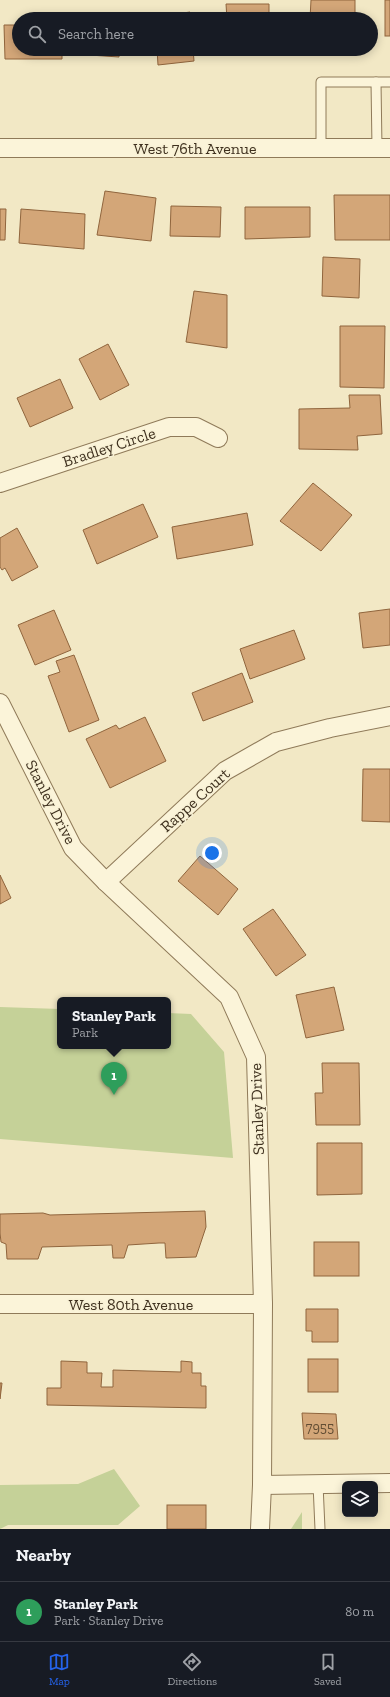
<!DOCTYPE html>
<html lang="en">
<head>
<meta charset="utf-8">
<style>
  :root { --surface:#171b24; --page:#242831; --text:#f1f3f6; --muted:#9ea1a6; --line:#363941; --accent:#2563eb }
  body { margin:0; font-family:"Zilla Slab",serif; background:var(--page); color:var(--text) }
  .controls { position:absolute; right:12px; bottom:12px; display:grid; overflow:hidden; border-radius:6px; box-shadow:0 2px 10px #0003 }
  .controls button { width:36px; height:36px; display:grid; place-items:center; padding:0; border:0; border-bottom:1px solid var(--line); background:var(--surface); color:var(--text); font:20px sans-serif }
  .you { position:absolute; left:212px; top:853px; width:14px; height:14px; margin:-10px; border:3px solid #fff; border-radius:50%; background:#1a73e8; box-shadow:0 0 0 6px #1a73e833 }
  .badge { display:grid; place-items:center; width:26px; height:26px; border-radius:50%; background:var(--accent); color:#fff; font-size:13px; font-weight:700 }
  .pin { position:absolute; translate:-50% -33px; filter:drop-shadow(0 1px 2px #0008) }
  .pin::after { content:''; position:absolute; top:21px; width:14px; height:12px; background:inherit; clip-path:polygon(0 0,100% 0,50% 100%) }
  .popup { position:absolute; left:57px; top:997px; width:114px; height:52px; box-sizing:border-box; display:grid; place-content:center; border-radius:6px; background:var(--surface); filter:drop-shadow(0 1px 3px #0005); font-size:13px; white-space:nowrap; color:var(--muted) }
  .popup b { font-size:15px; color:var(--text) }
  .popup::after { content:''; position:absolute; left:50%; top:100%; margin-left:-8px; border:8px solid transparent; border-top-color:var(--surface) }
  .list { margin:0; padding:0; list-style:none }
  h2 { display:flex; justify-content:space-between; align-items:center; height:52px; margin:0; padding:0 16px; font-size:17px }
  h2 small { font-size:13px; font-weight:400; color:var(--muted) }
  .list li { display:grid; grid-template-columns:26px 1fr auto; gap:12px; align-items:center; box-sizing:border-box; height:60px; padding:0 16px; border-top:1px solid var(--line) }
  .list b { display:block; font-size:15px; white-space:nowrap }
  .list p { margin:0; font-size:13px; white-space:nowrap; color:var(--muted) }
  .list em { font-size:13px; font-style:normal; color:var(--muted) }
  .icon { flex:none; width:22px; height:22px; fill:none; stroke:currentColor; stroke-width:2; stroke-linecap:round; stroke-linejoin:round }
  .map { position:relative; flex:none; width:390px; height:1529px; overflow:hidden }
  .search { position:absolute; background:var(--surface); box-shadow:0 2px 10px #0003; left:12px; right:12px; top:12px; height:44px; display:flex; align-items:center; gap:10px; box-sizing:border-box; padding:0 14px; border-radius:22px; color:var(--muted); font-size:15px }
  .sheet { height:112px; background:var(--surface) }
  nav { display:flex; justify-content:space-around; align-items:center; box-sizing:border-box; height:56px; border-top:1px solid var(--line); background:var(--surface); font-size:11px; color:var(--muted) }
  nav a { display:grid; justify-items:center; gap:2px }
  nav .on { color:var(--accent) }
  .map>svg:first-child { display:block }
  .green { fill:#c5d198 }
  .building { fill:#d3a678; stroke:#90653d }
  .lines { fill:none; stroke-linecap:round; stroke-linejoin:round }
  .lane-casing { stroke:#8f7a59; stroke-width:11 }
  .street-casing { stroke:#8f7a59; stroke-width:20 }
  .lane { stroke:#fbf4d9; stroke-width:9 }
  .street { stroke:#fbf4d9; stroke-width:18 }
  .labels { text-anchor:middle; dominant-baseline:central; stroke-width:3; stroke-linejoin:round; paint-order:stroke }
  .number-label { font-size:14px; fill:#634e34 }
  .street-label { font-size:16px; fill:#3e301e; stroke:#f8f1d5 }
</style>
</head>
<body>
<div class="map">
<svg width="390" height="1529" viewBox="0 0 390 1529">
  <rect width="100%" height="100%" fill="#f2e8c5"/>
  <!-- green -->
  <g class="green">
    <polygon points="0,1007 60,1009 60,1046 168,1046 168,1013 191,1014 224,1052 233,1158 0,1139"/>
    <polygon points="114,1469 140,1506 118,1525 8,1525 0,1529 0,1485 78,1484"/>
    <polygon points="302,1512 302,1529 291,1529"/>
  </g>
  <!-- building -->
  <g class="building">
    <polygon points="311,0 355,0 355,19 310,19"/>
    <rect x="385" y="0" width="5" height="36"/>
    <polygon points="226,4 269,4 269,19 227,19"/>
    <polygon points="190,12 190,19 154,19 154,17"/>
    <polygon points="78,17 112,19 77,19"/>
    <polygon points="4,25 19,25 19,49 62,49 62,59 5,59"/>
    <polygon points="75,49 119,49 119,57 75,54"/>
    <polygon points="157,49 193,49 194,61 158,65"/>
    <polygon points="228,49 270,49 271,55 228,55"/>
    <polygon points="105,191 156,198 151,241 97,235"/>
    <polygon points="334,195 390,195 390,240 335,240"/>
    <polygon points="171,206 221,207 220,237 170,236"/>
    <polygon points="245,207 310,207 310,237 245,239"/>
    <polygon points="0,209 6,209 5,240 0,240"/>
    <polygon points="21,209 85,214 84,249 19,243"/>
    <polygon points="323,257 360,259 359,298 322,296"/>
    <polygon points="194,291 227,295 227,348 186,342"/>
    <polygon points="340,326 385,326 384,388 340,387"/>
    <polygon points="108,344 129,385 100,400 79,359"/>
    <polygon points="60,379 73,408 30,427 17,398"/>
    <polygon points="349,395 380,395 382,434 357,436 358,450 299,449 299,409 350,408"/>
    <polygon points="313,483 352,515 321,551 280,521"/>
    <polygon points="143,504 158,537 97,564 83,530"/>
    <polygon points="247,513 253,545 177,559 172,527"/>
    <polygon points="17,528 38,567 12,581 5,568 2,570 0,567 0,538"/>
    <polygon points="390,609 390,645 363,648 359,613"/>
    <polygon points="54,610 71,650 35,665 18,625"/>
    <polygon points="294,630 305,659 250,679 240,649"/>
    <polygon points="74,655 99,720 69,732 48,676 60,672 56,661"/>
    <polygon points="242,673 253,702 203,721 192,693"/>
    <polygon points="145,717 166,761 110,788 86,739 116,725 119,729"/>
    <polygon points="363,769 390,769 390,822 362,821"/>
    <polygon points="200,856 238,889 218,915 178,881"/>
    <polygon points="0,875 11,898 0,904"/>
    <polygon points="273,909 306,955 276,976 243,929"/>
    <polygon points="334,987 344,1030 306,1038 296,995"/>
    <polygon points="322,1063 359,1063 360,1125 316,1125 315,1093 323,1093"/>
    <polygon points="317,1143 362,1143 362,1194 317,1195"/>
    <polygon points="205,1211 206,1227 196,1257 166,1258 165,1243 159,1243 128,1245 124,1258 113,1258 112,1245 42,1247 38,1259 7,1259 6,1244 1,1242 0,1233 0,1214 43,1213 50,1215"/>
    <rect x="314" y="1242" width="45" height="34"/>
    <polygon points="306,1309 338,1309 338,1342 312,1342 312,1331 306,1331"/>
    <rect x="308" y="1359" width="30" height="33"/>
    <polygon points="61,1361 87,1362 87,1373 102,1373 101,1387 113,1387 113,1370 181,1372 181,1361 192,1362 192,1373 201,1373 201,1386 206,1386 206,1408 47,1405 47,1388 61,1388"/>
    <polygon points="0,1383 2,1383 0,1399"/>
    <polygon points="302,1413 336,1414 338,1439 304,1439"/>
    <rect x="167" y="1505" width="39" height="24"/>
  </g>
  <g class="lines">
    <!-- lane casing -->
    <g class="lane-casing">
      <g id="lane">
        <polyline points="376,82 390,82"/>
        <polyline points="321,148 321,82 376,82 377,148"/>
        <polyline points="318,1484 320,1529"/>
      </g>
    </g>
    <!-- street casing -->
    <g class="street-casing">
      <g id="street">
        <polyline points="0,148 390,148"/>
        <polyline points="0,483 169,427 196,427 218,438"/>
        <polyline points="0,703 73,848 106,882 229,997 256,1057 263,1304 262,1485 260,1529"/>
        <polyline points="106,882 225,771 276,742 330,728 390,716"/>
        <polyline points="0,1304 263,1304"/>
        <polyline points="262,1485 390,1483"/>
      </g>
    </g>
    <!-- lane -->
    <use href="#lane" class="lane"/>
    <!-- street -->
    <use href="#street" class="street"/>
  </g>
  <g class="labels">
    <!-- number labels -->
    <g class="number-label">
      <text x="320" y="1427">7955</text>
    </g>
    <!-- street labels -->
    <g class="street-label">
      <text x="195" y="148">West 76th Avenue</text>
      <text transform="translate(109 447) rotate(-18)">Bradley Circle</text>
      <text transform="translate(195 800) rotate(-42)">Rappe Court</text>
      <text transform="translate(51 802) rotate(63)">Stanley Drive</text>
      <text transform="translate(257 1109) rotate(-92)">Stanley Drive</text>
      <text x="131" y="1304">West 80th Avenue</text>
    </g>
  </g>
</svg>
<div class="controls">
<button><svg class="icon" aria-label="layers" viewBox="0 0 24 24"><path d="M12 4l9 5-9 5-9-5zM3 14l9 5 9-5"/></svg></button>
</div>
<div class="you"></div>
<div class="pin badge" style="left:114px;top:1095px;background:#2e9e5b">1</div>
<div class="popup"><b>Stanley Park</b>Park</div>
<div class="search"><svg class="icon" aria-label="search" viewBox="0 0 24 24"><circle cx="10" cy="10" r="6"/><path d="M15 15l6 6"/></svg>Search here</div>
</div>
<section class="sheet">
<h2>Nearby<small></small></h2>
<ul class="list">
<li><span class="badge" style="background:#2e9e5b">1</span><div><b>Stanley Park</b><p>Park · Stanley Drive</p></div><em>80 m</em></li>
</ul>
</section>
<nav>
<a class="on"><svg class="icon" aria-label="map" viewBox="0 0 24 24"><path d="M3 6l6-2 6 2 6-2v14l-6 2-6-2-6 2zM9 4v14M15 6v14"/></svg>Map</a>
<a><svg class="icon" aria-label="directions" viewBox="0 0 24 24"><path d="M12 3l9 9-9 9-9-9zM9 14v-3h6M13 9l2 2-2 2"/></svg>Directions</a>
<a><svg class="icon" aria-label="saved" viewBox="0 0 24 24"><path d="M7 4h10v16l-5-4-5 4z"/></svg>Saved</a>
</nav>
</body>
</html>
